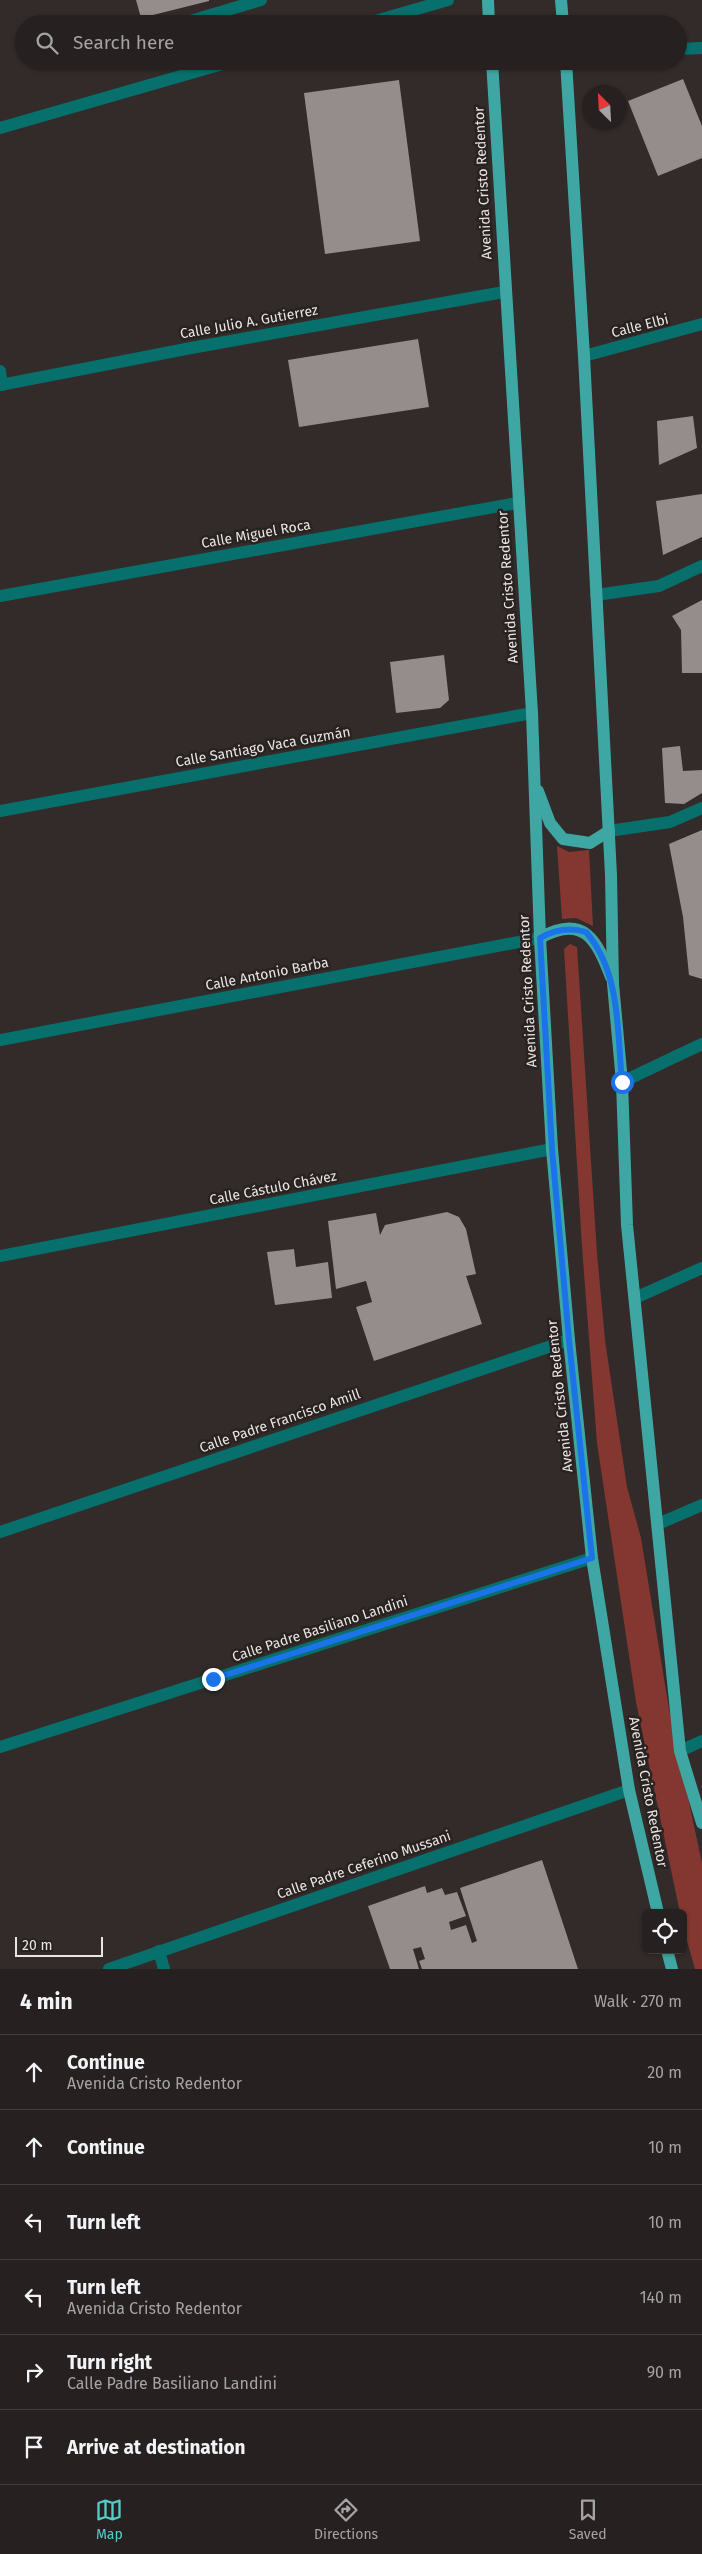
<!DOCTYPE html>
<html lang="en">
<head>
<meta charset="utf-8">
<style>
  :root { --surface:#262020; --page:#322d2d; --text:#f1f3f6; --muted:#a4a3a5; --line:#423e3e; --accent:#53cdc9 }
  body { margin:0; font-family:"Fira Sans",sans-serif; background:var(--page); color:var(--text) }
  .controls { position:absolute; right:15px; bottom:15px; display:grid; overflow:hidden; border-radius:8px; box-shadow:0 1px 4px #0004 }
  .controls button { width:45px; height:45px; display:grid; place-items:center; padding:0; border:0; border-bottom:1px solid var(--line); background:var(--surface); color:var(--text); font:25px sans-serif }
  .compass { position:absolute; left:582px; top:85px; width:45px; height:45px; border-radius:50%; background:var(--surface); box-shadow:0 1px 4px #0004; rotate:336deg }
  .scale { position:absolute; left:15px; bottom:12px; width:88px; box-sizing:border-box; padding-left:5px; border:2px solid #e9e5e4; border-top:0; font-size:14px; line-height:18px; white-space:nowrap; color:#e9e5e4; -webkit-text-stroke:4px #282221; paint-order:stroke }
  .stop { position:absolute; width:15px; height:15px; margin:-11px; border:4px solid #1a73e8; border-radius:50%; background:#fff }
  .stop.end { background:#1a73e8; border-color:#fff; box-shadow:0 1px 5px #0008 }
  .list { margin:0; padding:0; list-style:none }
  h2 { display:flex; justify-content:space-between; align-items:center; height:65px; margin:0; padding:0 20px; font-size:21px }
  h2 small { font-size:16px; font-weight:400; color:var(--muted) }
  .list li { display:grid; grid-template-columns:32px 1fr auto; gap:15px; align-items:center; box-sizing:border-box; height:75px; padding:0 20px; border-top:1px solid var(--line) }
  .list b { display:block; font-size:19px; white-space:nowrap }
  .list p { margin:0; font-size:16px; white-space:nowrap; color:var(--muted) }
  .list em { font-size:16px; font-style:normal; color:var(--muted) }
  .icon { flex:none; width:28px; height:28px; fill:none; stroke:currentColor; stroke-width:2; stroke-linecap:round; stroke-linejoin:round }
  .map { position:relative; flex:none; width:702px; height:1969px; overflow:hidden }
  .search { position:absolute; background:var(--surface); box-shadow:0 1px 4px #0004; left:15px; right:15px; top:15px; height:55px; display:flex; align-items:center; gap:12px; box-sizing:border-box; padding:0 18px; border-radius:28px; color:var(--muted); font-size:19px }
  .sheet { height:515px; background:var(--surface) }
  nav { display:flex; justify-content:space-around; align-items:center; box-sizing:border-box; height:70px; border-top:1px solid var(--line); background:var(--surface); font-size:14px; color:var(--muted) }
  nav a { display:grid; justify-items:center; gap:2px }
  nav .on { color:var(--accent) }
  .map>svg:first-child { display:block }
  .green { fill:#833730 }
  .building { fill:#958d8c }
  .lines { fill:none; stroke-linecap:round; stroke-linejoin:round }
  .street { stroke:#07706d; stroke-width:12 }
  .primary { stroke:#3fa7a3; stroke-width:12 }
  .route { stroke:#1a73e8; stroke-width:6 }
  .labels { text-anchor:middle; dominant-baseline:central; stroke-width:5; stroke-linejoin:round; paint-order:stroke }
  .street-label { font-size:14px; fill:#e9e5e4; stroke:#282221 }
</style>
</head>
<body>
<div class="map">
<svg width="702" height="1969" viewBox="0 0 702 1969">
  <rect width="100%" height="100%" fill="#322b2a"/>
  <!-- green -->
  <g class="green">
    <polygon points="557,846 569,852 589,850 593,926 576,918 562,919"/>
    <polygon points="570,944 577,947 597,1253 605,1340 627,1487 641,1538 669,1709 702,1863 702,1969 695,1969 683,1927 683,1913 680,1913 636,1702 597,1443 582,1247 564,949"/>
  </g>
  <!-- building -->
  <g class="building">
    <polygon points="136,0 209,0 209,1 141,18"/>
    <polygon points="683,79 702,126 702,158 658,176 628,101"/>
    <polygon points="399,80 420,241 325,254 304,93"/>
    <polygon points="418,339 429,407 299,427 288,360"/>
    <polygon points="693,416 697,448 659,465 657,421"/>
    <polygon points="702,494 702,537 663,555 656,501"/>
    <polygon points="702,600 702,673 682,673 681,630 672,616"/>
    <polygon points="444,655 449,700 440,708 396,713 390,662"/>
    <polygon points="680,746 683,771 702,770 702,793 684,804 665,803 662,748"/>
    <polygon points="702,830 702,979 689,975 683,917 669,844"/>
    <polygon points="447,1212 459,1217 466,1229 476,1274 466,1276 482,1324 374,1361 356,1307 372,1302 366,1281 336,1289 328,1221 376,1213 380,1235 385,1225"/>
    <polygon points="294,1249 296,1267 328,1262 332,1298 275,1305 267,1252"/>
    <polygon points="542,1860 578,1969 422,1969 419,1961 425,1959 421,1947 413,1949 419,1969 390,1969 368,1906 425,1886 427,1893 442,1888 445,1895 457,1892 466,1916 449,1922 451,1930 466,1925 472,1943 477,1941 460,1888"/>
  </g>
  <g class="lines">
    <!-- street -->
    <g class="street">
      <polyline points="180,24 261,0"/>
      <polyline points="365,24 448,0"/>
      <polyline points="678,49 702,48"/>
      <polyline points="0,128 233,61"/>
      <polyline points="584,356 702,324"/>
      <polyline points="0,371 2,385"/>
      <polyline points="0,385 191,348 504,292"/>
      <polyline points="596,595 659,586 702,566"/>
      <polyline points="0,596 517,503"/>
      <polyline points="0,811 532,713"/>
      <polyline points="609,831 670,822 702,808"/>
      <polyline points="0,1040 540,938"/>
      <polyline points="622,1082 702,1044"/>
      <polyline points="0,1256 552,1149"/>
      <polyline points="635,1298 702,1268"/>
      <polyline points="658,1524 702,1505"/>
      <polyline points="0,1532 569,1340"/>
      <polyline points="0,1747 592,1558"/>
      <polyline points="680,1751 702,1741"/>
      <polyline points="159,1951 164,1969"/>
      <polyline points="109,1969 629,1790"/>
    </g>
    <!-- primary -->
    <g class="primary">
      <polyline points="488,0 489,24"/>
      <polyline points="561,0 563,24"/>
      <polyline points="492,61 532,713 540,938 552,1149 569,1340 592,1558 629,1790 658,1913"/>
      <polyline points="566,61 584,356 611,875 613,984 622,1082 627,1225 680,1751 702,1823"/>
      <polyline points="538,791 550,823 563,839 590,843 609,831"/>
      <path d="M540,938c44,-25 57,3 71,39"/>
      <polyline points="667,1950 672,1969"/>
    </g>
  </g>
  <g class="lines">
    <!-- route -->
    <path class="route" d="M213,1679l379,-121 -23,-218 -17,-191 -12,-211c14,-8 30,-11 46,-6 35,41 31,99 36,150"/>
  </g>
  <g class="labels">
    <!-- street labels -->
    <g class="street-label">
      <text transform="translate(483 183) rotate(-93)">Avenida Cristo Redentor</text>
      <text transform="translate(249 322) rotate(-10)">Calle Julio A. Gutierrez</text>
      <text transform="translate(640 326) rotate(-14)">Calle Elbi</text>
      <text transform="translate(256 534) rotate(-10)">Calle Miguel Roca</text>
      <text transform="translate(508 587) rotate(-94)">Avenida Cristo Redentor</text>
      <text transform="translate(263 747) rotate(-10)">Calle Santiago Vaca Guzmán</text>
      <text transform="translate(267 974) rotate(-11)">Calle Antonio Barba</text>
      <text transform="translate(528 991) rotate(-93)">Avenida Cristo Redentor</text>
      <text transform="translate(273 1188) rotate(-11)">Calle Cástulo Chávez</text>
      <text transform="translate(560 1396) rotate(-96)">Avenida Cristo Redentor</text>
      <text transform="translate(280 1421) rotate(-19)">Calle Padre Francisco Amill</text>
      <text transform="translate(320 1629) rotate(-18)">Calle Padre Basiliano Landini</text>
      <text transform="translate(648 1792) rotate(79)">Avenida Cristo Redentor</text>
      <text transform="translate(364 1865) rotate(-19)">Calle Padre Ceferino Mussani</text>
    </g>
  </g>
</svg>
<div class="controls">
<button><svg class="icon" aria-label="locate" viewBox="0 0 24 24"><circle cx="12" cy="12" r="6"/><path d="M12 2v4M12 18v4M2 12h4M18 12h4"/></svg></button>
</div>
<svg class="compass" viewBox="-18 -18 36 36"><path d="M0-13l5 13h-10z" fill="#e53935"/><path d="M0 13l5-13h-10z" fill="#a4a3a5"/></svg>
<div class="scale">20 m</div>
<div class="stop" style="left:622px;top:1082px"></div>
<div class="stop end" style="left:213px;top:1679px"></div>
<div class="search"><svg class="icon" aria-label="search" viewBox="0 0 24 24"><circle cx="10" cy="10" r="6"/><path d="M15 15l6 6"/></svg>Search here</div>
</div>
<section class="sheet">
<h2>4 min<small>Walk · 270 m</small></h2>
<ul class="list">
<li><svg class="icon" aria-label="ahead" viewBox="0 0 24 24"><path d="M12 20V5M6 11l6-6 6 6"/></svg><div><b>Continue</b><p>Avenida Cristo Redentor</p></div><em>20 m</em></li>
<li><svg class="icon" aria-label="ahead" viewBox="0 0 24 24"><path d="M12 20V5M6 11l6-6 6 6"/></svg><div><b>Continue</b></div><em>10 m</em></li>
<li><svg class="icon" aria-label="left" viewBox="0 0 24 24"><path d="M17 20v-9H6M10 6l-5 5 5 5"/></svg><div><b>Turn left</b></div><em>10 m</em></li>
<li><svg class="icon" aria-label="left" viewBox="0 0 24 24"><path d="M17 20v-9H6M10 6l-5 5 5 5"/></svg><div><b>Turn left</b><p>Avenida Cristo Redentor</p></div><em>140 m</em></li>
<li><svg class="icon" aria-label="right" viewBox="0 0 24 24"><path d="M7 20v-9h11M14 6l5 5-5 5"/></svg><div><b>Turn right</b><p>Calle Padre Basiliano Landini</p></div><em>90 m</em></li>
<li><svg class="icon" aria-label="arrive" viewBox="0 0 24 24"><path d="M6 21V4h12l-3 4 3 4H6"/></svg><div><b>Arrive at destination</b></div></li>
</ul>
</section>
<nav>
<a class="on"><svg class="icon" aria-label="map" viewBox="0 0 24 24"><path d="M3 6l6-2 6 2 6-2v14l-6 2-6-2-6 2zM9 4v14M15 6v14"/></svg>Map</a>
<a><svg class="icon" aria-label="directions" viewBox="0 0 24 24"><path d="M12 3l9 9-9 9-9-9zM9 14v-3h6M13 9l2 2-2 2"/></svg>Directions</a>
<a><svg class="icon" aria-label="saved" viewBox="0 0 24 24"><path d="M7 4h10v16l-5-4-5 4z"/></svg>Saved</a>
</nav>
</body>
</html>
